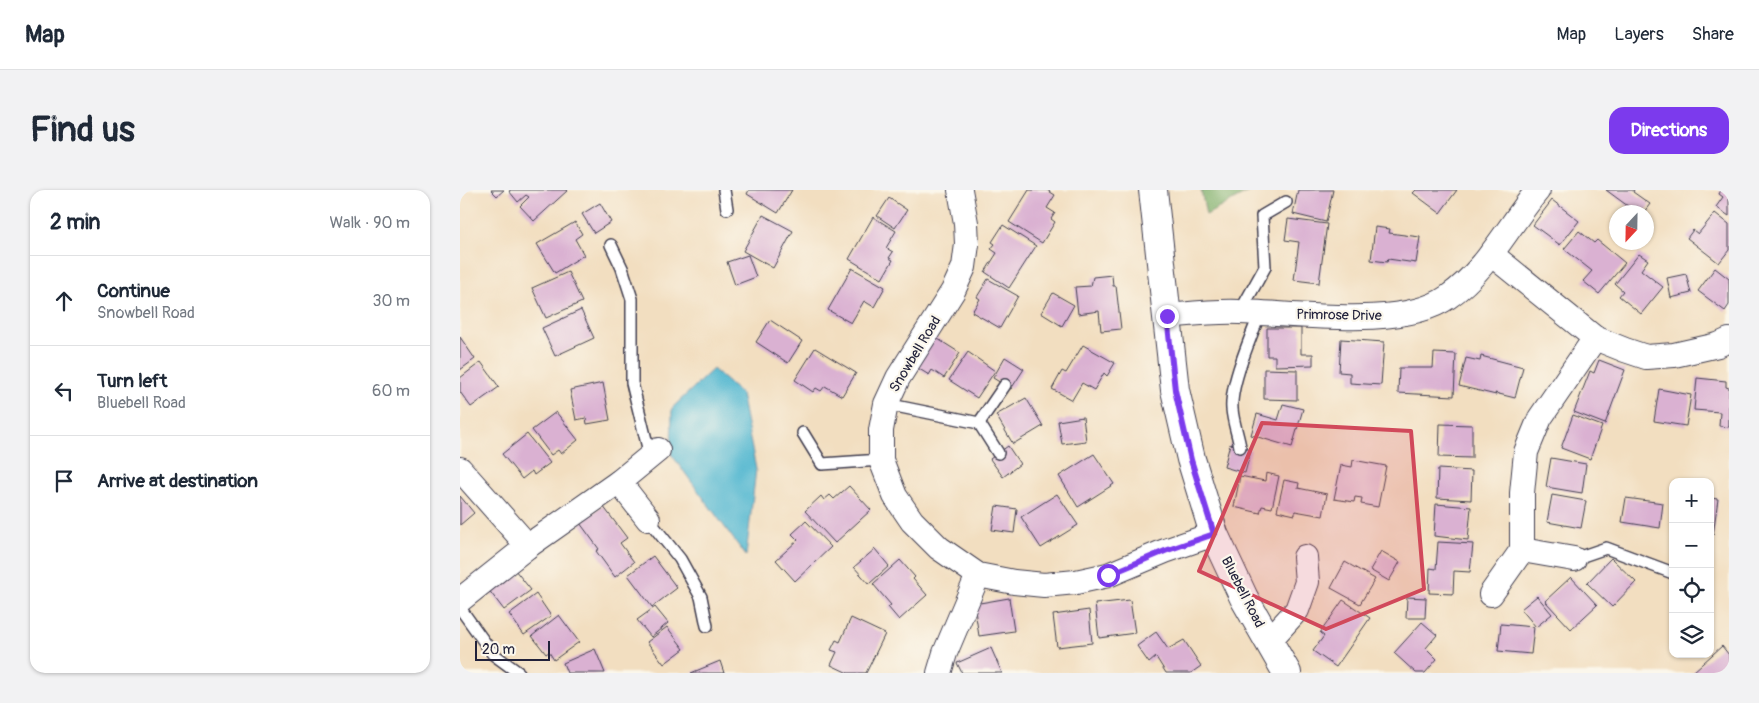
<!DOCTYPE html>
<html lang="en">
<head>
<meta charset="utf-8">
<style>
  :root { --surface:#fff; --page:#f2f2f3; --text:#1f2937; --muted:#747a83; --line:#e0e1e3; --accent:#7c3aed }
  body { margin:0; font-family:Pangolin,sans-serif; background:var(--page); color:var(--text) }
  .controls { position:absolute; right:15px; bottom:15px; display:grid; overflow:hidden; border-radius:10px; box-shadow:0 1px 4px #0004 }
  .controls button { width:45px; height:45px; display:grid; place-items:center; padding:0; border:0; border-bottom:1px solid var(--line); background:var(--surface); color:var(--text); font:25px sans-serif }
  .compass { position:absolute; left:1149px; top:15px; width:45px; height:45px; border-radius:50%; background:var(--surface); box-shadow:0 1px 4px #0004; rotate:202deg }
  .scale { position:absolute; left:15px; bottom:12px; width:75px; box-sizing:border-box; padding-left:5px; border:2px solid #22223b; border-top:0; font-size:14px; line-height:18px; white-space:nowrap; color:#22223b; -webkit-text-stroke:4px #fbf7ec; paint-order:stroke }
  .stop { position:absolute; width:15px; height:15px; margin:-11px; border:4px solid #7c3aed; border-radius:50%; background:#fff }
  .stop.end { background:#7c3aed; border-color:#fff; box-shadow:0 1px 5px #0008 }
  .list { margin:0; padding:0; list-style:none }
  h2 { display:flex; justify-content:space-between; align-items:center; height:65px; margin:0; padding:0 20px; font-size:21px }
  h2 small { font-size:16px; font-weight:400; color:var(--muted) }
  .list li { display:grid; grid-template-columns:32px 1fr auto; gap:15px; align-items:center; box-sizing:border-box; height:90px; padding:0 20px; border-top:1px solid var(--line) }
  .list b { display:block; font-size:19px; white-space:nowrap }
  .list p { margin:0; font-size:16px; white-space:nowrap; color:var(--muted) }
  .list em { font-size:16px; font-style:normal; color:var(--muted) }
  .icon { flex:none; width:28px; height:28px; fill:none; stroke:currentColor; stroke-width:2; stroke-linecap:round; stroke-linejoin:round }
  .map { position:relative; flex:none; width:1269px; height:483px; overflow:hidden; border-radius:15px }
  header { display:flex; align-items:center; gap:30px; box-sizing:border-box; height:70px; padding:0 25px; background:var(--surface); border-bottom:1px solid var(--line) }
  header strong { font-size:24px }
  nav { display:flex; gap:28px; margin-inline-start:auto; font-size:18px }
  .intro { display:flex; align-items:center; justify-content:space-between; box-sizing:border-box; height:120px; padding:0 30px }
  h1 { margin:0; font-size:35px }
  .button { padding:12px 22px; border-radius:15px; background:var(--accent); color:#fff; font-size:18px; font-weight:700 }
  main { display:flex; gap:30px; padding:0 30px }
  aside { flex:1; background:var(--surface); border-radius:15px; box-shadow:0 1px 4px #0004 }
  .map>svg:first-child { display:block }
  .forest { fill:#7eae68; stroke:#506852 }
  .water { fill:#52b7d0; stroke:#3a6c86 }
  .building { fill:#dab1d2 }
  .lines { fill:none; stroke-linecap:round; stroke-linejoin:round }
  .service-casing { stroke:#413e4f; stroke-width:14 }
  .minor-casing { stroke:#413e4f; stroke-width:26 }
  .tertiary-casing { stroke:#413e4f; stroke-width:30 }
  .service { stroke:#fff; stroke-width:11 }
  .minor { stroke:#fff; stroke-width:24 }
  .tertiary { stroke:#fff; stroke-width:28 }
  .route { stroke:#7c3aed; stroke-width:6 }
  .marked { fill:#d1495b; fill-opacity:0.2; stroke:#d1495b; stroke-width:4; stroke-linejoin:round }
  .labels { text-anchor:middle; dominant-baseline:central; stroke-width:4.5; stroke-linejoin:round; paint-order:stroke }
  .street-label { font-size:14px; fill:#22223b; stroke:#fbf7ec }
</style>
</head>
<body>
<header>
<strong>Map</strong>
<nav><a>Map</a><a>Layers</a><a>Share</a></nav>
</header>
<div class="intro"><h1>Find us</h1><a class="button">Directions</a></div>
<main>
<aside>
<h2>2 min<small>Walk · 90 m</small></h2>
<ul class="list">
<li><svg class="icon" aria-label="ahead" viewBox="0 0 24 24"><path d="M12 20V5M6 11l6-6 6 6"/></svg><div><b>Continue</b><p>Snowbell Road</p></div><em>30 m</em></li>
<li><svg class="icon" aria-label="left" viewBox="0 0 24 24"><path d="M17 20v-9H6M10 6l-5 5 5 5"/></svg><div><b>Turn left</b><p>Bluebell Road</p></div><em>60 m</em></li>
<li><svg class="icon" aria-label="arrive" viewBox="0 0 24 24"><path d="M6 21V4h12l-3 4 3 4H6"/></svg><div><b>Arrive at destination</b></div></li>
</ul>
</aside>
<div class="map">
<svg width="1269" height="483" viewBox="0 0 1269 483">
  <rect width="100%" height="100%" fill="#fbf7ec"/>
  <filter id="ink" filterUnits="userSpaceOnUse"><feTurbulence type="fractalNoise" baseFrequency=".02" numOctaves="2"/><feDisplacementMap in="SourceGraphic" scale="10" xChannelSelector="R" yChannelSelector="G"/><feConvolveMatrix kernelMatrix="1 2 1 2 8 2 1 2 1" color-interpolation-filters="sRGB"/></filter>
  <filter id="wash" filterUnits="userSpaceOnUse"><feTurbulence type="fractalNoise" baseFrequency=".0096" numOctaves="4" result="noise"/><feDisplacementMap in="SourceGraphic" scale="20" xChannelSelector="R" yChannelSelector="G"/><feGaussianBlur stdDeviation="1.12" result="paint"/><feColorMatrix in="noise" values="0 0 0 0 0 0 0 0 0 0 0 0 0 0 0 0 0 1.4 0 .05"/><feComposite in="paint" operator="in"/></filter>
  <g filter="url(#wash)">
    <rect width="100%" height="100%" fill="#f2dec0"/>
    <!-- forest -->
    <polygon class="forest" points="741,0 792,0 746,25"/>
    <!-- water -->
    <polygon class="water" points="253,179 281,204 296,279 286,366 211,264 212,218"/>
    <g id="blocks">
      <!-- building -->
      <g class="building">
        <polygon points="31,0 44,0 37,6"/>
        <polygon points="51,0 108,0 74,31 60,16 69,7 66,5 58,12 49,1"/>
        <polygon points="289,0 332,0 318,23 287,4"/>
        <polygon points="569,0 587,0 595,5 587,18 595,23 591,29 595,32 582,53 549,32"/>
        <polygon points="838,0 873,0 866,32 833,24"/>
        <polygon points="956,0 997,0 980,23 953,3"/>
        <polygon points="1146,0 1174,0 1173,2 1190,14 1184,22 1176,22"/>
        <polygon points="1261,0 1269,0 1269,26 1256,17 1263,7 1259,4"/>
        <polygon points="429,8 447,20 435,38 417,26"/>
        <polygon points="1092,10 1119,31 1100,55 1073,35"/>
        <polygon points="140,13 151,32 134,43 122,24"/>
        <polygon points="1255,23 1269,34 1269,60 1259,73 1227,48 1233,40 1238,44"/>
        <polygon points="303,25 333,41 313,78 283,61"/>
        <polygon points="413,27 436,41 426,58 433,62 429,68 433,70 422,89 389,69"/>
        <polygon points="828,29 867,34 859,93 834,90 839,52 825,50"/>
        <polygon points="115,32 122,44 115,49 124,65 95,83 77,54"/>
        <polygon points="543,35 576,56 549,98 525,82 537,63 531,59 535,54 532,52"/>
        <polygon points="915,37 930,39 929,43 960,47 956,73 928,69 927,72 911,70"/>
        <polygon points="1119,41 1134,53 1137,50 1165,73 1139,104 1123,91 1132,81 1104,59"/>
        <polygon points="1179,64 1188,70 1181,80 1203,97 1181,124 1159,106 1163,101 1155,94"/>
        <polygon points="288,65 296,87 275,95 267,72"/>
        <polygon points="392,78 425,97 414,117 404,111 391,133 368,120"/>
        <polygon points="1255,78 1269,89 1269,115 1265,121 1238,101"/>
        <polygon points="108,82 122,112 86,128 72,98"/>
        <polygon points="1226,84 1231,103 1211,108 1207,88"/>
        <polygon points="652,85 653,96 656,96 661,139 641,141 639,121 618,124 615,97 631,96 633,87"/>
        <polygon points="528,89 558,106 540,138 512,122 520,109 517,107"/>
        <polygon points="593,103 614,115 602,136 581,123"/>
        <polygon points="121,120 134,148 95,166 82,138"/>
        <polygon points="310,130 342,151 328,173 296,152"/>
        <polygon points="807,138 841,138 841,164 853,164 853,175 815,176 815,166 807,166"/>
        <polygon points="470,144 500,163 484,188 472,180 469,185 451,174"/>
        <polygon points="0,147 15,169 0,180"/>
        <polygon points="881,149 924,152 921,195 890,193 890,183 879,182"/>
        <polygon points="623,155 655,173 647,186 644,183 634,200 622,193 612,210 592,199 602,181 606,183"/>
        <polygon points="355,158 396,183 382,206 365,196 361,201 356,198 353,202 335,190"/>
        <polygon points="508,162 535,181 517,208 489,190"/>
        <polygon points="974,163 996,164 994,206 938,203 939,178 973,178"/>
        <polygon points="1021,166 1063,177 1055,208 1035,203 1036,205 999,196 1006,168 1020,171"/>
        <polygon points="545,167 564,179 551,199 533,188"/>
        <polygon points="1139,170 1165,180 1145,234 1114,222 1130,181 1134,183"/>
        <polygon points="21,172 39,197 11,217 0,202 0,188"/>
        <polygon points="804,179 837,180 837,210 804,209"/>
        <polygon points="1237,188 1266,191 1266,197 1269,198 1269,237 1259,236 1260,222 1234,220"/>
        <polygon points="143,193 150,230 127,234 126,228 116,230 110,200"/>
        <polygon points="1199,199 1231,205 1226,236 1194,231"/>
        <polygon points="566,208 583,236 553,254 536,225"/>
        <polygon points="823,214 843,219 832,257 791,245 797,224 818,230"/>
        <polygon points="96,222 118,250 101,264 98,260 91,265 72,240"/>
        <polygon points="1113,225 1142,236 1130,269 1101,258"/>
        <polygon points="623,227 626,251 602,254 598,231"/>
        <polygon points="980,234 1012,235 1012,268 979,267"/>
        <polygon points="67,244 90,273 74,285 72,281 62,289 42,264"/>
        <polygon points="770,254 791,260 785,283 764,277"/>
        <polygon points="548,256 560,274 543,287 530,269"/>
        <polygon points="634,264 654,294 618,317 599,286"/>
        <polygon points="1091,268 1126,274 1122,303 1086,297"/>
        <polygon points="893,270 926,276 918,317 901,314 902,308 895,307 894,312 874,309 881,275 892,277"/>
        <polygon points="978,279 1012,281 1011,310 977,308"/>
        <polygon points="806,283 819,286 812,318 802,316 800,323 774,317 780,286 805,291"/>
        <polygon points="824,290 839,293 838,298 867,304 863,326 835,321 835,325 817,321"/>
        <polygon points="389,296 411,320 375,353 345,321 361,306 364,310 370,305 374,309"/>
        <polygon points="597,304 618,335 581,358 561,327"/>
        <polygon points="1092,305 1126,311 1121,338 1087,332"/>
        <polygon points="0,306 14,323 0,335"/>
        <polygon points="1166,308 1203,313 1200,338 1162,332"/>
        <polygon points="1250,308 1258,309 1253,345 1250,345"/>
        <polygon points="976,314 1011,317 1008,350 974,346"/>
        <polygon points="143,316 167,348 160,353 174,372 155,387 136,361 139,359 120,333"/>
        <polygon points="536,316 557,319 554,343 532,340"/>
        <polygon points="346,331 371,357 335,391 316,370 338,350 332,344"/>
        <polygon points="978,352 1013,354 1010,382 994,381 993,404 969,403 970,378 976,379"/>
        <polygon points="415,359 429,376 409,394 394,377"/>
        <polygon points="921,361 940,372 929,391 910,380"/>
        <polygon points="193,366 217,398 192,417 168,385"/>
        <polygon points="1151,368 1176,392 1152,417 1127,393"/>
        <polygon points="440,370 455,387 453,389 467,405 439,430 428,417 431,415 413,394"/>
        <polygon points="885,372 915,389 900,414 871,398"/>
        <polygon points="51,375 71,400 44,420 25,395"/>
        <polygon points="1111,387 1137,415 1111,439 1085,411"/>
        <polygon points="76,404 91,426 64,445 49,424"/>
        <polygon points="1077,406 1092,424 1076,437 1061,419"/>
        <polygon points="947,407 966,408 965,428 946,428"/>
        <polygon points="549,408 554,441 519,446 514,414"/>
        <polygon points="670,410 675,443 639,448 635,414"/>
        <polygon points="883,410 910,428 876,477 853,461 864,446 860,443"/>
        <polygon points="195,417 208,433 191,447 177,430"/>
        <polygon points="629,420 632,453 597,457 593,425"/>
        <polygon points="99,425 119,452 94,470 89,462 86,464 72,446"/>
        <polygon points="391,428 425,444 406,483 388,483 371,475 377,462 371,460 376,450 380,452"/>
        <polygon points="962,432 977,445 966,458 977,469 965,483 956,483 934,463"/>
        <polygon points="1041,434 1074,437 1071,464 1038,461"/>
        <polygon points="207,437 224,459 204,474 187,452"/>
        <polygon points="696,442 708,459 724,450 741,476 731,483 706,483 696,467 689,473 677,456"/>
        <polygon points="1262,456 1269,465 1269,483 1234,483 1233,482"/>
        <polygon points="531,458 542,483 502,483 497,473"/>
        <polygon points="135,459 145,483 107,483 103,473"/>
        <polygon points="260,471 264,483 231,483"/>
      </g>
    </g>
  </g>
  <g filter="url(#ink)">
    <use href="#blocks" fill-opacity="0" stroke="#413e4f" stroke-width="1"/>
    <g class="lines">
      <!-- service casing -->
      <g class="service-casing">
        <g id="service">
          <polyline points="264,0 267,19"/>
          <polyline points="151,55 162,78 172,109 172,193 190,266"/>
          <polyline points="780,122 805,77 802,26 826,12"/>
          <polyline points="426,214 519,233 538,263"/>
          <polyline points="519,233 545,195"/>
          <polyline points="343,243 362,274 421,270"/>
          <path d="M780,257c-2,-12 -7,-25 -8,-38 -2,-25 19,-72 28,-96"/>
          <polyline points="188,329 220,369 241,407 247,436"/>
          <polyline points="1114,369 1146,358 1213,383"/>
          <polyline points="0,418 33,464 59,483"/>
        </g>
      </g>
      <!-- minor casing -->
      <g class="minor-casing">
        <g id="minor">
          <polyline points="500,0 506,33 507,54 504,77 493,101 438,188 426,214 421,240 421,270 435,306 452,331 479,358 518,385 554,392 584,395 616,392 648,385 705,361 754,344"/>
          <polyline points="1031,64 1135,148 1165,160 1186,167 1214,165 1258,155 1269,150"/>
          <path d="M707,126c23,-2 48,-5 72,-4 56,1 163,18 209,-15 39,-27 60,-71 90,-107"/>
          <polyline points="0,279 68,356"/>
          <polyline points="188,329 159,292 198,260"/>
          <polyline points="1062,360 1114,369"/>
          <polyline points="1031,404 1062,360 1062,303 1066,262 1080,228 1135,148"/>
          <polyline points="0,410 68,356 159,292"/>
          <polyline points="808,452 837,420 847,392 845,367"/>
          <polyline points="479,483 485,463 518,385"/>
        </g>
      </g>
      <!-- tertiary casing -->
      <g class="tertiary-casing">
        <polyline id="tertiary" points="693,0 715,200 731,269 754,344 784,408 827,483"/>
      </g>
      <!-- service -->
      <use href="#service" class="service"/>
      <!-- minor -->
      <use href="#minor" class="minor"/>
      <!-- tertiary -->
      <use href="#tertiary" class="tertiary"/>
    </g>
  </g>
  <g class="lines" filter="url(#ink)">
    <!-- route -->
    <polyline class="route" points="648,385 705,361 754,344 731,270 715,200 707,126"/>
  </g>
  <!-- marked area -->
  <path class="marked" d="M802,233l149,8 13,158 -98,40 -127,-58z"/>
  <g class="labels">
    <!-- street labels -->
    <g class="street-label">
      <text transform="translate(879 125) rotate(1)">Primrose Drive</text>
      <text transform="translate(455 164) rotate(-59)">Snowbell Road</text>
      <text transform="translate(783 402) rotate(63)">Bluebell Road</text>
    </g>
  </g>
</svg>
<div class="controls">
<button>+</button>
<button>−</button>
<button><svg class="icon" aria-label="locate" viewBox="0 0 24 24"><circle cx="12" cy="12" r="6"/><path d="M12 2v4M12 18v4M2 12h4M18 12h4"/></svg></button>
<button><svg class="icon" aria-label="layers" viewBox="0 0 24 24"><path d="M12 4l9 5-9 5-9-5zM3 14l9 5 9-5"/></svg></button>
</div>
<svg class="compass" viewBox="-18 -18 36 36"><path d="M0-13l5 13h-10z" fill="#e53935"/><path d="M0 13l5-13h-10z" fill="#747a83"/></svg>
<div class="scale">20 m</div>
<div class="stop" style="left:648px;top:385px"></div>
<div class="stop end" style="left:707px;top:126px"></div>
</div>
</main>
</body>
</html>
